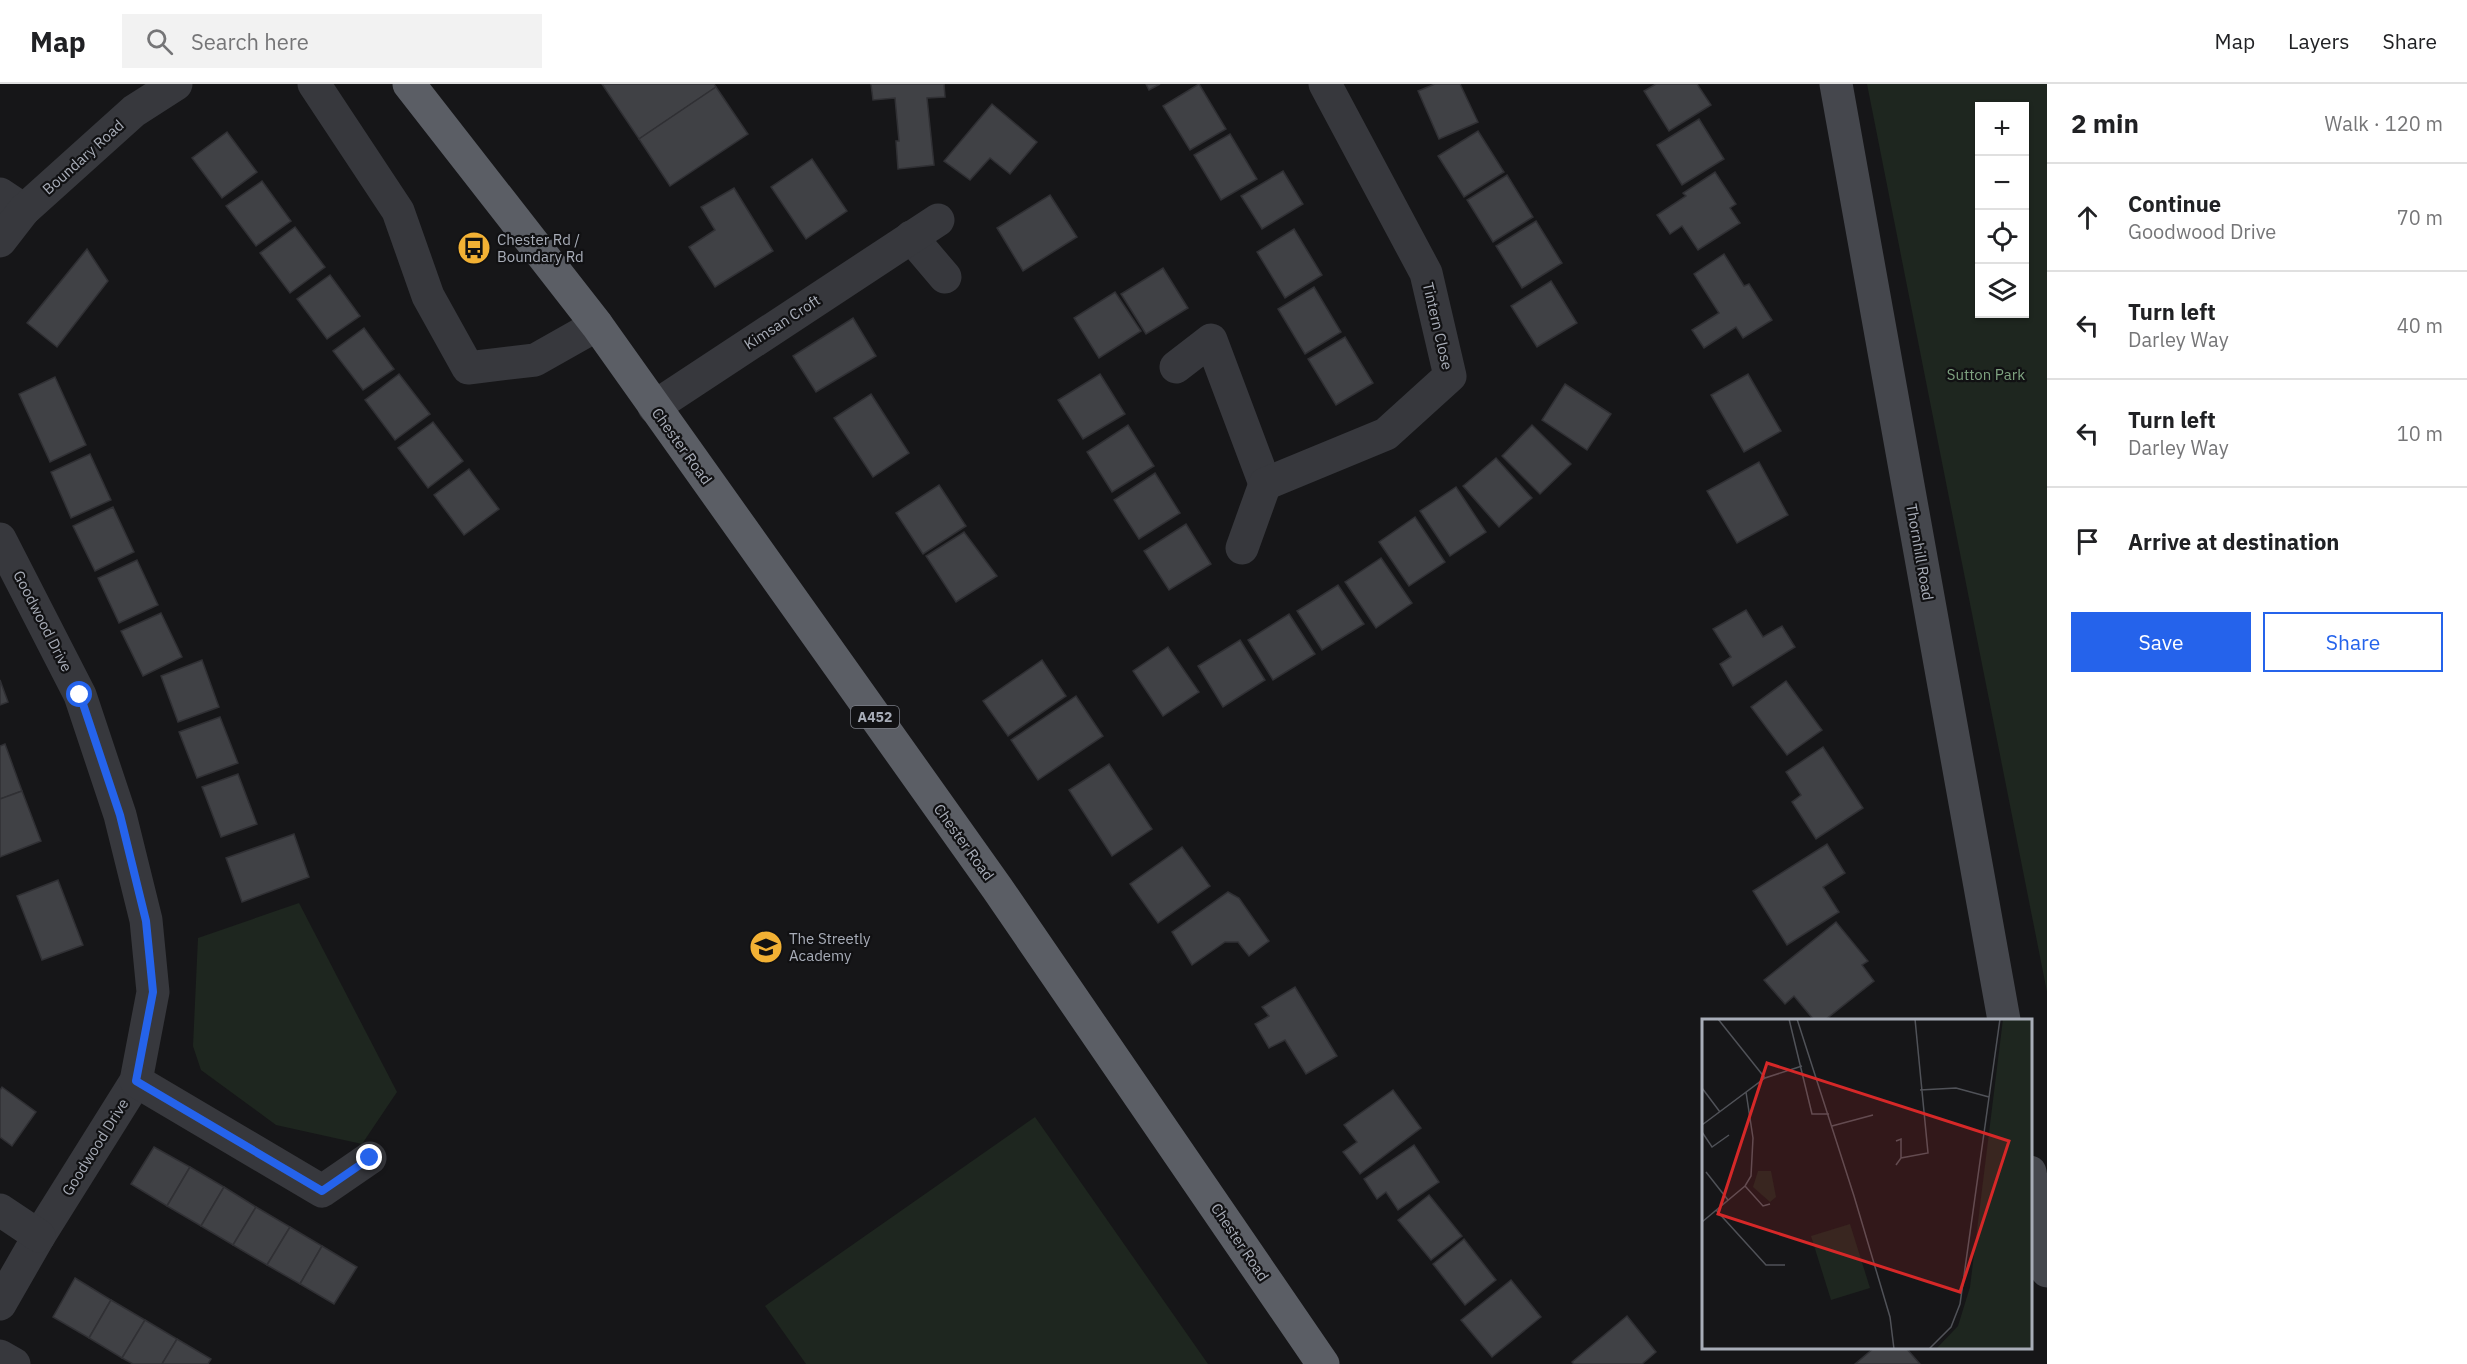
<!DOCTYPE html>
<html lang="en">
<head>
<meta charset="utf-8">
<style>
  :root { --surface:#fff; --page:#f2f2f2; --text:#202124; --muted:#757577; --line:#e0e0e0; --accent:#2563eb }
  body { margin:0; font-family:"IBM Plex Sans",sans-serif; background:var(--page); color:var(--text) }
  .controls { position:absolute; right:18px; top:18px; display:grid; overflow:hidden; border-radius:0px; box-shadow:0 2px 4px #0004 }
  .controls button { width:54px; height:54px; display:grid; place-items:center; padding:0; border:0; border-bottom:2px solid var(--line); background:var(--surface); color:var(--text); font:30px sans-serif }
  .stop { position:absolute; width:18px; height:18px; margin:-14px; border:4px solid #2563eb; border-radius:50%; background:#fff }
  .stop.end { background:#2563eb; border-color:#fff; box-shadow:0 2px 6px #0008 }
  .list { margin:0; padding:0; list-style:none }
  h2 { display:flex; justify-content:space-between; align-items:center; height:78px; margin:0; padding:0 24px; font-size:26px }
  h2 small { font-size:20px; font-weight:400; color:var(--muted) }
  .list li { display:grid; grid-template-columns:39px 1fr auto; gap:18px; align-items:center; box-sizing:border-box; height:108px; padding:0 24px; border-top:2px solid var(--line) }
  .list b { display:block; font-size:22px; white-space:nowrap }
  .list p { margin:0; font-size:20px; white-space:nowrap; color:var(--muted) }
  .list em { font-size:20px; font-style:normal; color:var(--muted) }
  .actions { display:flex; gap:12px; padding:18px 24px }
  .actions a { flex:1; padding:14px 0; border:2px solid var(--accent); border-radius:0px; text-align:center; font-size:21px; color:var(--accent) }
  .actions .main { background:var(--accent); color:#fff }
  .icon { flex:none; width:33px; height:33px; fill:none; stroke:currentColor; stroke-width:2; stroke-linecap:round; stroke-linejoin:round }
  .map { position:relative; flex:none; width:2047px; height:1280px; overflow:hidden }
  header { display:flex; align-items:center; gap:36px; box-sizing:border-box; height:84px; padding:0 30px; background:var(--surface); border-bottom:2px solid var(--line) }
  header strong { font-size:28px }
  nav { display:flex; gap:33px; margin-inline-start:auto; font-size:21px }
  .search { width:420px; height:54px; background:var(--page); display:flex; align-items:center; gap:15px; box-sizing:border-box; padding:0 21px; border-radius:0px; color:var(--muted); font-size:22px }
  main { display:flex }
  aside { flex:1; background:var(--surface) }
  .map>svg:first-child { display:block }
  .green { fill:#1e261f; fill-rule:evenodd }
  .building { fill:#404145; stroke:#303034; stroke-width:1.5 }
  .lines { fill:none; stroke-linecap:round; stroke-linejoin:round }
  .minor { stroke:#37383d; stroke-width:33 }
  .secondary { stroke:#45474d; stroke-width:33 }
  .trunk { stroke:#5b5e65; stroke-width:33 }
  .route { stroke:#2563eb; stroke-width:8 }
  .labels { text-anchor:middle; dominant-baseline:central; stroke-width:4.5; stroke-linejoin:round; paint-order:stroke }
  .shield { fill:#111113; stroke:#7b7e86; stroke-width:1.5 }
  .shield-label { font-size:14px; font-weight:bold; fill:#a8adb8 }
  .street-label { font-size:15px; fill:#a8adb8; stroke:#111113 }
  .poi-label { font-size:15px; fill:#a8adb8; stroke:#111113; text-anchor:start }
  .park-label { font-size:15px; fill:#7fa381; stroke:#111113 }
  .inset-road { fill:none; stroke:#505258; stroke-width:1.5 }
  .view { fill:#d62828; fill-opacity:0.15; stroke:#d62828; stroke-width:3 }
  .inset-edge { fill:none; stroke:#a8adb8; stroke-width:3 }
</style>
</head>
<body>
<header>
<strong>Map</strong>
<div class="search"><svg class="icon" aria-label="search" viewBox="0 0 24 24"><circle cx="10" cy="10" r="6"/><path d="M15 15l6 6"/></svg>Search here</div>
<nav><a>Map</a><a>Layers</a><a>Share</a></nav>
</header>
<main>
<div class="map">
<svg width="2047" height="1280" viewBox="0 0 2047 1280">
  <rect width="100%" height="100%" fill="#161618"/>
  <!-- green -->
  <g class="green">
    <path d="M1867,0h180v908zM2024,22v208h-44v-208z"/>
    <polygon points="299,819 397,1008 362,1060 276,1041 201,986 193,962 198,854"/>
    <polygon points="1035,1033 1208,1280 806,1280 765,1222"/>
  </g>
  <!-- building -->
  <g class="building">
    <polygon points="602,0 714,0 716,3 639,55"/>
    <polygon points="871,0 944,0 945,13 927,14 934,81 898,85 896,57 899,57 895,14 873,16"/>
    <polygon points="1146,0 1160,0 1149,6"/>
    <polygon points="1199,0 1226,45 1190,66 1163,22"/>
    <polygon points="1435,0 1460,0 1478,38 1439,55 1418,7"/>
    <polygon points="1656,0 1697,0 1711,21 1669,47 1644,7"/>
    <polygon points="716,3 748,50 670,102 639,55"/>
    <polygon points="992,20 1037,58 1010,90 990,74 970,96 944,77"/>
    <polygon points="1699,35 1724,75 1682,101 1657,61"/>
    <polygon points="1478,47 1504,88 1464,113 1438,72"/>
    <polygon points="227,48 257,88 222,114 192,74"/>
    <polygon points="1230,50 1257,95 1221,116 1194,71"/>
    <polygon points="812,75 847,127 806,155 771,103"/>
    <polygon points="1283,87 1303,120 1262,145 1241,112"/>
    <polygon points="1715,88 1736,120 1730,124 1740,139 1698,166 1682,142 1670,150 1657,131 1686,112 1683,109"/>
    <polygon points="1507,91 1533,133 1493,158 1467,116"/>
    <polygon points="262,97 291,137 256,162 226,122"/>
    <polygon points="734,104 773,167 715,203 689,163 715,146 701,123"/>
    <polygon points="1050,111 1077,153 1023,187 997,144"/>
    <polygon points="1536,137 1562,179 1522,204 1496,162"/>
    <polygon points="295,143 325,183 290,209 260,169"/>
    <polygon points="1294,145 1322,191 1285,214 1257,168"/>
    <polygon points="87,165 108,197 57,263 27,239"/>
    <polygon points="1724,170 1744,202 1749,200 1772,236 1743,254 1736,243 1704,264 1692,246 1719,229 1694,190"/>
    <polygon points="1163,184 1188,224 1146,250 1121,210"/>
    <polygon points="330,191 360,232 327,255 297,215"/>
    <polygon points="1551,197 1577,239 1537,263 1511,222"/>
    <polygon points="1314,203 1341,248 1305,270 1278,225"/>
    <polygon points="1115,208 1141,247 1099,274 1074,234"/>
    <polygon points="853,234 876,272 816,308 793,272"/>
    <polygon points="364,244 394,285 363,306 333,267"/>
    <polygon points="1345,253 1373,299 1336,321 1308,275"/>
    <polygon points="399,290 430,330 395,356 365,316"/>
    <polygon points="1100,290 1125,330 1083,355 1058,316"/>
    <polygon points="1748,290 1781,347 1744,368 1711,311"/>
    <polygon points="55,293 86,361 50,378 19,310"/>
    <polygon points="1565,300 1611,330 1587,366 1542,336"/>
    <polygon points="871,310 909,369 873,393 834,334"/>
    <polygon points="433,338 463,377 428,404 398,364"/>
    <polygon points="1128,341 1154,382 1112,408 1087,368"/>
    <polygon points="1532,341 1571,380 1540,410 1502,372"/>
    <polygon points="90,370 111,416 71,434 51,388"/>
    <polygon points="1496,374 1532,414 1499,443 1463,402"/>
    <polygon points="1759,378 1788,431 1737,459 1707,407"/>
    <polygon points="469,385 499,425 464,451 434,411"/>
    <polygon points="1155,389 1180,429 1139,455 1114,416"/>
    <polygon points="939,401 966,442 923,470 896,429"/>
    <polygon points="1456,403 1486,448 1450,472 1420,427"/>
    <polygon points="113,423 134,468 95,487 73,442"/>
    <polygon points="1415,433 1445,478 1409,502 1379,458"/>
    <polygon points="1186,440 1211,480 1169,506 1144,467"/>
    <polygon points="964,448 997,492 956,518 926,472"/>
    <polygon points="1381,474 1412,519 1376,544 1345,498"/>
    <polygon points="137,476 158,521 119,539 98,494"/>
    <polygon points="1338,501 1364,540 1322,566 1297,527"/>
    <polygon points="1746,526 1763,553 1782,542 1795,563 1733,602 1720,580 1731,573 1713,545"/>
    <polygon points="161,529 182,573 143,592 121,547"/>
    <polygon points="1289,530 1315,570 1273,596 1248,556"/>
    <polygon points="1240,556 1265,596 1223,623 1198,582"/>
    <polygon points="1168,563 1199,608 1163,632 1133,587"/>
    <polygon points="202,576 219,623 178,638 161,592"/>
    <polygon points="1042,576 1066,612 1008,652 983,617"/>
    <polygon points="0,596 8,618 0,621"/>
    <polygon points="1786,597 1822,646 1787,671 1751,623"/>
    <polygon points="1076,612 1103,652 1038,696 1011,656"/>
    <polygon points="220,633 238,679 197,694 179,648"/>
    <polygon points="5,660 22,707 0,715 0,662"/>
    <polygon points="1823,663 1863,724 1816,755 1792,718 1801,711 1786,688"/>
    <polygon points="1109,680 1152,745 1112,772 1069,706"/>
    <polygon points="238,690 257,740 221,753 202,703"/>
    <polygon points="22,707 41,757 0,773 0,715"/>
    <polygon points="294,750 309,793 242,818 226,774"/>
    <polygon points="1827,760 1845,789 1823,803 1839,828 1787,861 1753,807"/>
    <polygon points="1182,763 1210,802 1158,839 1130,800"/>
    <polygon points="58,796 83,861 42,876 17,812"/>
    <polygon points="1228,808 1239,814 1269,857 1249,872 1238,858 1225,858 1192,881 1172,848"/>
    <polygon points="1836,838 1868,877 1862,881 1874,897 1825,936 1814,936 1794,912 1785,920 1764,896"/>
    <polygon points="1295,903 1337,972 1306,990 1285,956 1269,964 1255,940 1269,932 1262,923"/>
    <polygon points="2,1003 36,1028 12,1062 0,1053 0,1006"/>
    <polygon points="1393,1006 1421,1044 1360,1090 1343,1068 1357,1058 1344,1041"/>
    <polygon points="1414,1061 1439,1098 1398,1126 1386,1108 1377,1115 1364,1095"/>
    <polygon points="154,1063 190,1083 167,1122 131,1100"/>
    <polygon points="190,1083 224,1103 201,1142 167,1122"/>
    <polygon points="224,1103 256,1123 233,1161 201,1142"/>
    <polygon points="1429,1111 1462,1152 1431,1176 1398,1136"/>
    <polygon points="256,1123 290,1143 267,1181 233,1161"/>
    <polygon points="290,1143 322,1162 300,1200 267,1181"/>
    <polygon points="1464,1155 1496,1196 1465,1221 1433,1180"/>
    <polygon points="322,1162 357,1183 334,1220 300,1200"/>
    <polygon points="75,1194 111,1216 89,1254 53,1233"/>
    <polygon points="1511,1196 1541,1233 1492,1273 1461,1236"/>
    <polygon points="111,1216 145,1236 122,1274 89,1254"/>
    <polygon points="1627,1232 1656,1268 1642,1280 1574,1280 1572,1278"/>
    <polygon points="145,1236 177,1255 162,1280 133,1280 122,1274"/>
    <polygon points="177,1255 211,1275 208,1280 162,1280"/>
    <polygon points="1874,1264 1906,1264 1920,1280 1855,1280"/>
  </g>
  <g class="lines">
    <!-- minor -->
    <g class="minor">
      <polyline points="314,0 398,127 428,212 468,284 535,276 597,241"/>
      <polyline points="0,110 24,126"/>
      <polyline points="911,153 945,193"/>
      <polyline points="0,157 24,126 134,27 176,0"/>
      <polyline points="1176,283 1211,256 1265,400"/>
      <polyline points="654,323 938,136"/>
      <polyline points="0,455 80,611 120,731 146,836 153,908 136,997 39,1152 0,1220"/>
      <polyline points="1242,464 1265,400 1386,350 1450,292 1426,189 1325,0"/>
      <polyline points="136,997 322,1107 370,1074"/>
      <polyline points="0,1126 39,1152"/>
      <polyline points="0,1272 14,1280"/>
    </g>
    <!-- secondary -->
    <g class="secondary">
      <polyline points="1836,0 2004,936"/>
      <polyline points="2030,1088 2047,1187"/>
    </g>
    <!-- trunk -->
    <polyline class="trunk" points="409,0 597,241 997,804 1323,1280"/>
  </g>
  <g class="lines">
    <!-- route -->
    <polyline class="route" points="80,611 120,731 146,837 153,908 136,997 322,1107 370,1074"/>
  </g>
  <!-- icons -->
  <defs>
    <g id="bus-disc" transform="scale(1.725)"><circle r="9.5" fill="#f2b134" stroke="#111113"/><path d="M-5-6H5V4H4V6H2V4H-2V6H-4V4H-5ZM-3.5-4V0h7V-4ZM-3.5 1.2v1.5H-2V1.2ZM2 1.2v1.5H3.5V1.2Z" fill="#111"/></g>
    <g id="school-disc" transform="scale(1.725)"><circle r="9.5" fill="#f2b134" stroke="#111113"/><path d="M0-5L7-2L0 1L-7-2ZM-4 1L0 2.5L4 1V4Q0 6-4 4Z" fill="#111"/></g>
  </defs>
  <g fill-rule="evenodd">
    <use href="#bus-disc" x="474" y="164"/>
    <use href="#school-disc" x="766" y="863"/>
  </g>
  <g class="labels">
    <!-- shield labels -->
    <rect class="shield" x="851" y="622" width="48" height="22" rx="4.5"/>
    <g class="shield-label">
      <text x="875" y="633">A452</text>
    </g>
    <!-- street labels -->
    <g class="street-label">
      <text transform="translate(83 73) rotate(-42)">Boundary Road</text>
      <text transform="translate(782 238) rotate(-33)">Kimsan Croft</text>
      <text transform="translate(1438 242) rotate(77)">Tintern Close</text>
      <text transform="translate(682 362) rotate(54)">Chester Road</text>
      <text transform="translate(1920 468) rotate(80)">Thornhill Road</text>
      <text transform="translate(43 537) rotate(63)">Goodwood Drive</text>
      <text transform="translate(964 758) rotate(54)">Chester Road</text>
      <text transform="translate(95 1063) rotate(-58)">Goodwood Drive</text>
      <text transform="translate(1240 1158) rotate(56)">Chester Road</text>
    </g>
    <!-- poi labels -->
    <g class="poi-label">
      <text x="497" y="155">Chester Rd /<tspan x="497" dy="17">Boundary Rd</tspan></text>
      <text x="789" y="854">The Streetly<tspan x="789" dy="17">Academy</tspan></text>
    </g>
    <!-- park labels -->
    <g class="park-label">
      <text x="1986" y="290">Sutton Park</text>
    </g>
  </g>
  <!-- overview -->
  <g transform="translate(1702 935)">
    <rect width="330" height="330" fill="#161618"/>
    <path d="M301,0h29v330h-96l22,-23 12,-39zM56,152h13l5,26 -6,5 -17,-15zM148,205l20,64 -39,12 -20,-64z" fill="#1e261f"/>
    <path class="inset-road" d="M16,0l47,59M87,0l23,95h17M95,0l57,177 36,121 4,32M0,69l18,24M218,71l36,-2 33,9M0,106l63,-47 37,-12M130,107l41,-11M0,113l10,15 17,-12M194,122l5,-2v19M194,146l5,-7 27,-5 -13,-134M4,153l22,28M43,167l18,20 7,-2M14,191l50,55h19M0,203l43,-36 6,-10 2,-38 -7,-46M227,330l22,-22 9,-23 40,-285"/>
    <path class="view" d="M65,44l242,78 -49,151 -242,-78z"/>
    <rect width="330" height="330" class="inset-edge"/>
  </g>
</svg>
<div class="controls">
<button>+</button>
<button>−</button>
<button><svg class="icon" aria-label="locate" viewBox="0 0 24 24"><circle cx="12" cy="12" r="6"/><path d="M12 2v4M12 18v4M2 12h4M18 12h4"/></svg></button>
<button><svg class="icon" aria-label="layers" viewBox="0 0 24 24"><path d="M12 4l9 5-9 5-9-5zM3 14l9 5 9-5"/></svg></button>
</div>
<div class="stop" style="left:80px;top:611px"></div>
<div class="stop end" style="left:370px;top:1074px"></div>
</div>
<aside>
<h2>2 min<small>Walk · 120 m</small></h2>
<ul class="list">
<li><svg class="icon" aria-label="ahead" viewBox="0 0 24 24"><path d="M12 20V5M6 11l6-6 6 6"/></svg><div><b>Continue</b><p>Goodwood Drive</p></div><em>70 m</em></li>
<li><svg class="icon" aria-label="left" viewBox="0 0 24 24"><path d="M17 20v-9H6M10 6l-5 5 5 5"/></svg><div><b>Turn left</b><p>Darley Way</p></div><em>40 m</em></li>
<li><svg class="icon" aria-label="left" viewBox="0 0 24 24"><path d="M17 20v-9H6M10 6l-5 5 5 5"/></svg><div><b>Turn left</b><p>Darley Way</p></div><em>10 m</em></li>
<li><svg class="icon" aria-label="arrive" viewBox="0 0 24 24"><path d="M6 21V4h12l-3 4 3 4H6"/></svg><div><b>Arrive at destination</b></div></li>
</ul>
<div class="actions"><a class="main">Save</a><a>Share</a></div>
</aside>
</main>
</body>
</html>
